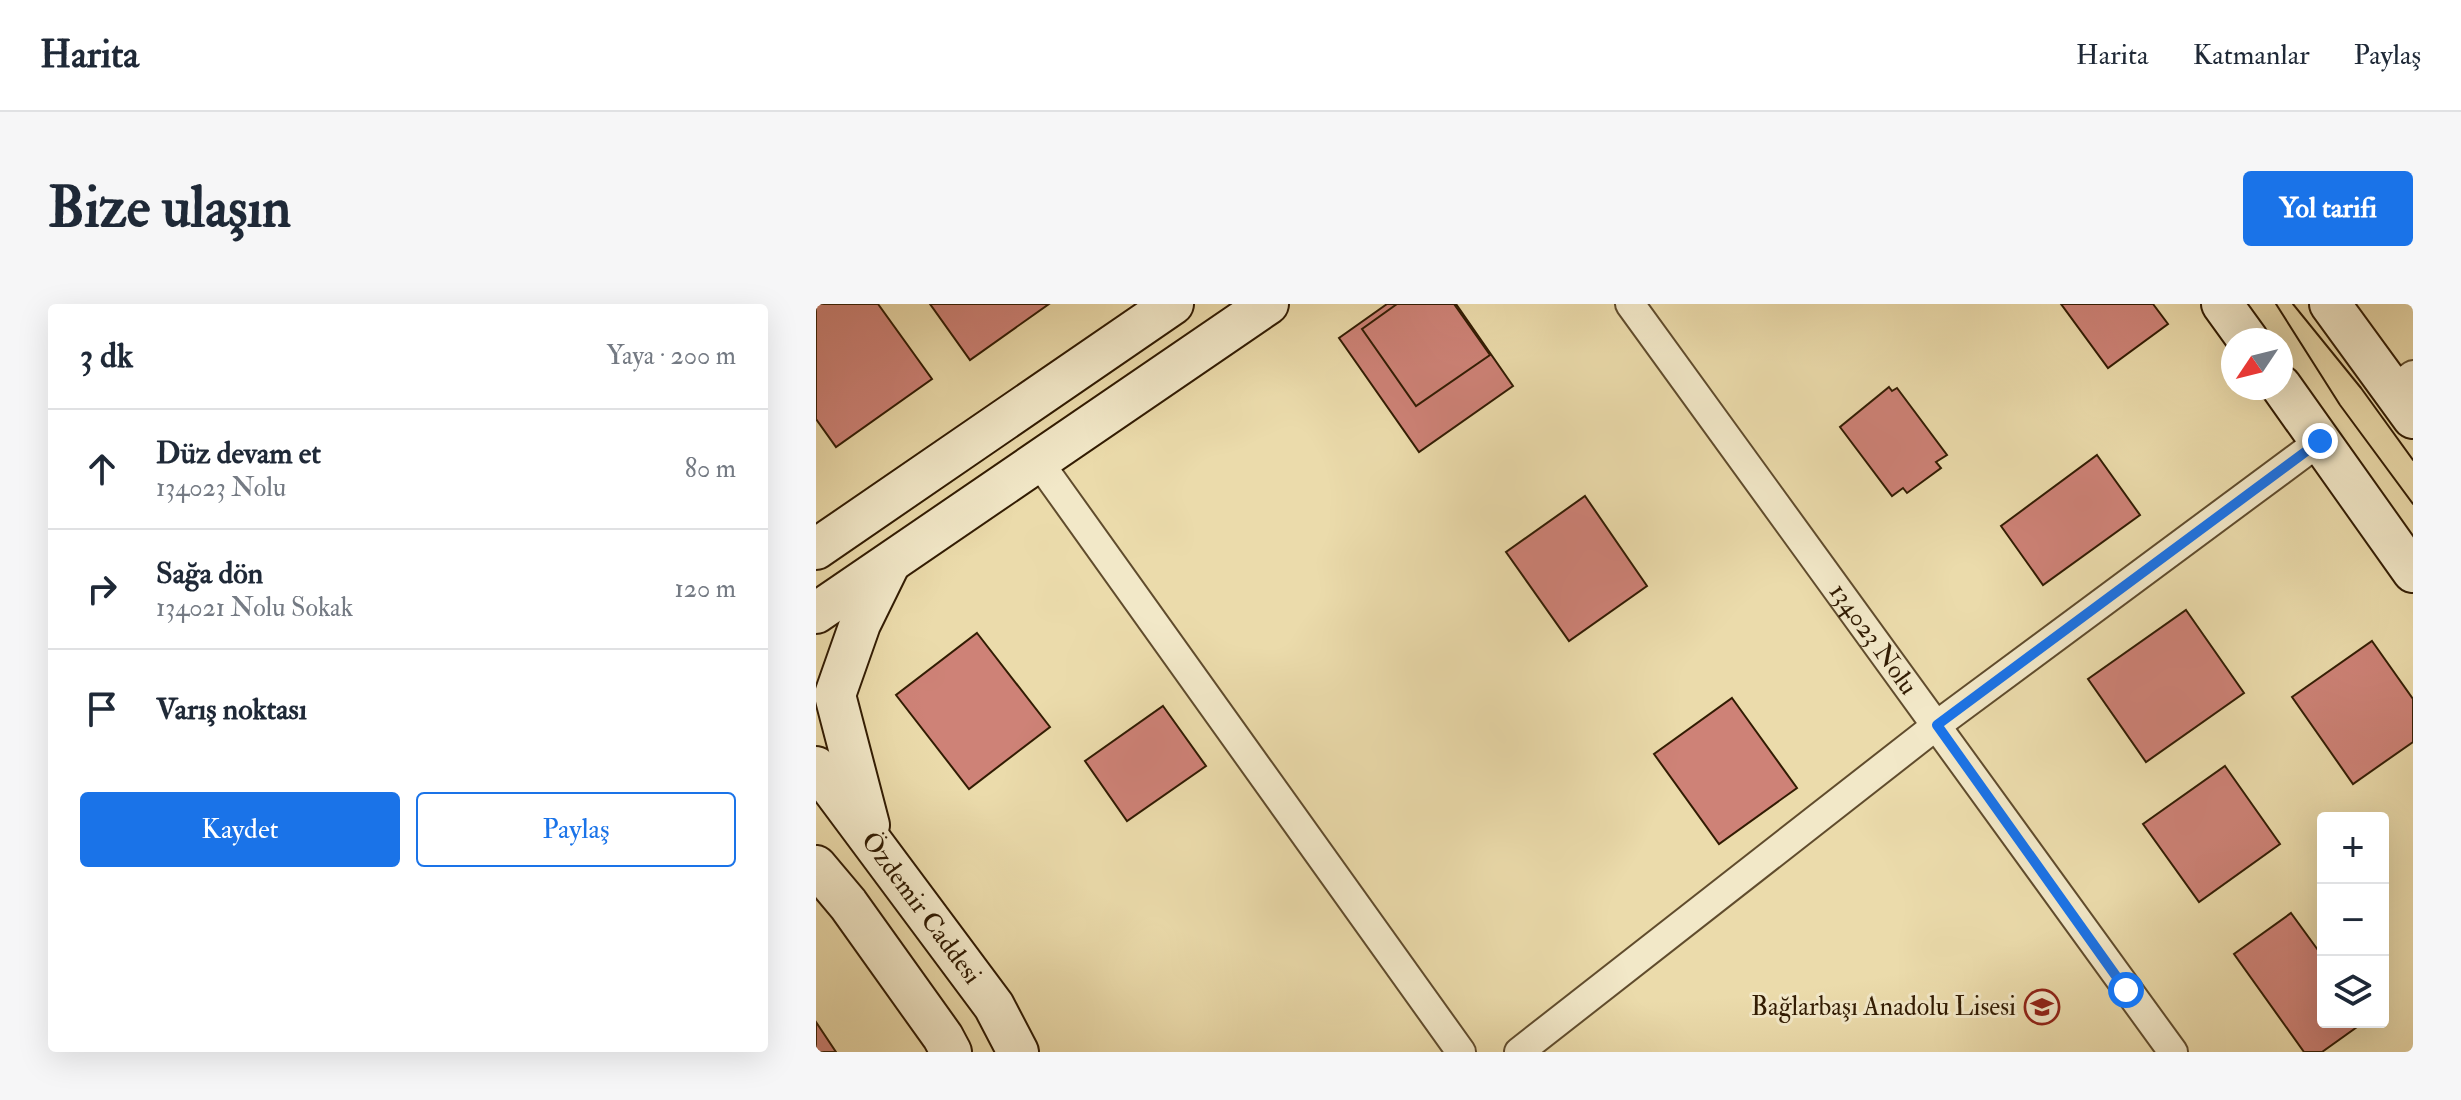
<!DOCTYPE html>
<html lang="tr">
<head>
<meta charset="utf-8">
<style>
  :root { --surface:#fff; --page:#f6f6f7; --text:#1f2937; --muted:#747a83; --line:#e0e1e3; --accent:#1a73e8 }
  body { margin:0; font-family:"IM FELL Double Pica",serif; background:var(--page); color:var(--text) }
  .controls { position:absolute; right:24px; bottom:24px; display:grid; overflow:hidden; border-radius:8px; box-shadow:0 8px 32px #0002 }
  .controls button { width:72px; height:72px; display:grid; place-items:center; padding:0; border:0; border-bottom:2px solid var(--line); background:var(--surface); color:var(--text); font:40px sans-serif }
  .compass { position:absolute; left:1405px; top:24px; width:72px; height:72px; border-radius:50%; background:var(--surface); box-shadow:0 8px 32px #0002; rotate:235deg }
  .stop { position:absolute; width:24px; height:24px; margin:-18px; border:6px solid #1a73e8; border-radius:50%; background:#fff }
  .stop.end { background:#1a73e8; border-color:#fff; box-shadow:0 2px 8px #0008 }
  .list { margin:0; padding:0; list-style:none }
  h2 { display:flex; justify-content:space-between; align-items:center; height:104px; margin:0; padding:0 32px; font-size:34px }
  h2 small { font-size:26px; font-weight:400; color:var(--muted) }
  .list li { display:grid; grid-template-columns:52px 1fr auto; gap:24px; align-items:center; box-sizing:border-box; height:120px; padding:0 32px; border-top:2px solid var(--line) }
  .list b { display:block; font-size:30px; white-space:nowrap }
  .list p { margin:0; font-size:26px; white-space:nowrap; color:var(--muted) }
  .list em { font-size:26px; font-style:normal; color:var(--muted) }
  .actions { display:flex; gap:16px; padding:24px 32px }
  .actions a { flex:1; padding:18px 0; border:2px solid var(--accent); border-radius:8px; text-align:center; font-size:28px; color:var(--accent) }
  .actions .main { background:var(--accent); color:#fff }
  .icon { flex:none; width:44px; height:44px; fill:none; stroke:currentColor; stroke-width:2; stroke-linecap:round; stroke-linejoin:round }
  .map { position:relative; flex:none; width:1597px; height:748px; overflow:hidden; border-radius:8px }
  header { display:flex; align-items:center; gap:48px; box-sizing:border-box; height:112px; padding:0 40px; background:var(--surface); border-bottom:2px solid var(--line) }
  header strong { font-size:38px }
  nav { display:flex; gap:44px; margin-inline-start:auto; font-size:28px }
  .intro { display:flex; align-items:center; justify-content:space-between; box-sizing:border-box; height:192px; padding:0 48px }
  h1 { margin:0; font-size:56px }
  .button { padding:20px 36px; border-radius:8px; background:var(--accent); color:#fff; font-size:28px; font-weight:700 }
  main { display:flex; gap:48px; padding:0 48px }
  aside { flex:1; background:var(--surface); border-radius:8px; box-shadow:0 8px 32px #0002 }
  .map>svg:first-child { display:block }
  .building { fill:#ce8277; stroke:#321c03; stroke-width:2 }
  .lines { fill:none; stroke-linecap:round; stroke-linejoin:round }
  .minor-casing { stroke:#604c2d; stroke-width:32 }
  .secondary-casing { stroke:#321c03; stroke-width:44 }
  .minor { stroke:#f2e8c8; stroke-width:28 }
  .secondary { stroke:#f2e8c8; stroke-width:40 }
  .tram { stroke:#321c03; stroke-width:2 }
  .route { stroke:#1a73e8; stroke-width:10 }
  .labels { text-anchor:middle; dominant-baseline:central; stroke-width:6; stroke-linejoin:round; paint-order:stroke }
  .street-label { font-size:26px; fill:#321c03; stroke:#f2e8c8 }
  .poi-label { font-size:26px; fill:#321c03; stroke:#f2e8c8; text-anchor:end }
</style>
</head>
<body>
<header>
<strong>Harita</strong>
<nav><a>Harita</a><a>Katmanlar</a><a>Paylaş</a></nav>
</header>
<div class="intro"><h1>Bize ulaşın</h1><a class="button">Yol tarifi</a></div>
<main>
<aside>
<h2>3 dk<small>Yaya · 200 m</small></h2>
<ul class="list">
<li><svg class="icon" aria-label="ahead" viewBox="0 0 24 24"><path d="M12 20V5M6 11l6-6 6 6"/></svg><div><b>Düz devam et</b><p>134023 Nolu</p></div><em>80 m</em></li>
<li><svg class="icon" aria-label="right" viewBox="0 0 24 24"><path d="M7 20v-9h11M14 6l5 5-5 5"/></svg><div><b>Sağa dön</b><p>134021 Nolu Sokak</p></div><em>120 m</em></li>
<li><svg class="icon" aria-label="arrive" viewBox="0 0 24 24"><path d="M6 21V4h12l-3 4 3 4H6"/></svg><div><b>Varış noktası</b></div></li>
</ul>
<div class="actions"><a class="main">Kaydet</a><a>Paylaş</a></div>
</aside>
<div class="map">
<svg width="1597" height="748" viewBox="0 0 1597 748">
  <rect width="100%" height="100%" fill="#ebdbab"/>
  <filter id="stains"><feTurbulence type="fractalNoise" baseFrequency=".0025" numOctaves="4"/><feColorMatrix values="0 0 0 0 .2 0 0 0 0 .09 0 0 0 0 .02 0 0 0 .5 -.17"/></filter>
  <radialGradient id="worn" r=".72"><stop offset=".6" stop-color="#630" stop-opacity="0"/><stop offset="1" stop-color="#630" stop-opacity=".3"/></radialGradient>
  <!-- building -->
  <g class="building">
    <polygon points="0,0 62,0 116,75 20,143 0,115"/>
    <polygon points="114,0 233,0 154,56"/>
    <polygon points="571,0 640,0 697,82 603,148 523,34"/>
    <polygon points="581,0 638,0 674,51 600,102 546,25"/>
    <polygon points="1245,0 1337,0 1352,20 1292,64"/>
    <polygon points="1073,83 1076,87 1081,84 1131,151 1120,158 1125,164 1091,189 1087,184 1076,192 1024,123"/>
    <polygon points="1281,151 1324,211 1227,281 1185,222"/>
    <polygon points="769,192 831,282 753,337 690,248"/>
    <polygon points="1370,306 1428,389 1330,458 1272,375"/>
    <polygon points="161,329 234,423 153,485 80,391"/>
    <polygon points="1556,337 1597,395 1597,438 1537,480 1476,393"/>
    <polygon points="916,394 981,484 903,540 838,450"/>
    <polygon points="347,402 390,462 311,517 269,457"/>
    <polygon points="1409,462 1464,540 1383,598 1327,520"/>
    <polygon points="1475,609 1507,653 1507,718 1548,718 1506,748 1488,748 1418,650"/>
    <polygon points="0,718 20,748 0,748"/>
  </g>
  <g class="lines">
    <!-- minor casing -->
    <g class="minor-casing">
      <g id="minor">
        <path id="s1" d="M814,0l543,748"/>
        <polyline points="1577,85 1597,71"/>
        <polyline points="222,157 645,748"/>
        <polyline points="703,748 1121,421 1504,137"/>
      </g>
    </g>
    <!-- secondary casing -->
    <g class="secondary-casing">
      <g id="secondary">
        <polyline points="1406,0 1432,36"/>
        <polyline points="1514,0 1597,114"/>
        <polyline points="1465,82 1597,268"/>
        <polyline points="0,245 357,0"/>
        <polyline points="0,309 452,0"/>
        <path id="s2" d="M0,463l178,239 24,46"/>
        <polyline points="53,521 19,391 44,320 73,261"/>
        <polyline points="0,562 32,600 127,733 135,748"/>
      </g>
    </g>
    <!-- minor -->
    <use href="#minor" class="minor"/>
    <!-- secondary -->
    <use href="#secondary" class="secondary"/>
    <!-- tram -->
    <g class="tram">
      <polyline points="1460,0 1524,101 1597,200"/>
      <polyline points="1477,0 1545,84 1597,156"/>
    </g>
  </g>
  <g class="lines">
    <!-- route -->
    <polyline class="route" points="1310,686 1121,421 1504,137"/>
  </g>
  <!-- icons -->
  <defs>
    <g id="school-ring" transform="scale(1.8)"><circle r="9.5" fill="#f2e8c8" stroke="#8f2418" stroke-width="1.5"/><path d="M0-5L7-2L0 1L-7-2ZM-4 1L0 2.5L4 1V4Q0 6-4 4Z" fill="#8f2418"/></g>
  </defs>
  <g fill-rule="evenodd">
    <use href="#school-ring" x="1226" y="703"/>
  </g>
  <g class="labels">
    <!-- street labels -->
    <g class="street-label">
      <text stroke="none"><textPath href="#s1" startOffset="414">134023 Nolu</textPath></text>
      <text stroke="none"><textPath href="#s2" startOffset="176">Özdemir Caddesi</textPath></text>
    </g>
    <!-- poi labels -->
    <g class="poi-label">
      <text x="1200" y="703">Bağlarbaşı Anadolu Lisesi</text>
    </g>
  </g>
  <rect width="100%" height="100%" filter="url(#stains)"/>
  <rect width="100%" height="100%" fill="url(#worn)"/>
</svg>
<div class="controls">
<button>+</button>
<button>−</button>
<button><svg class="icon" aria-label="layers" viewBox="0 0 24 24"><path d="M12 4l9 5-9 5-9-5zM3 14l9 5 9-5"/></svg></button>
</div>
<svg class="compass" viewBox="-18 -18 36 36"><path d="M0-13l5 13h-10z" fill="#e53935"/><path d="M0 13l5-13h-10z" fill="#747a83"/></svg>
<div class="stop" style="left:1310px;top:686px"></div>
<div class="stop end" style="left:1504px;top:137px"></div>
</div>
</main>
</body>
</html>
